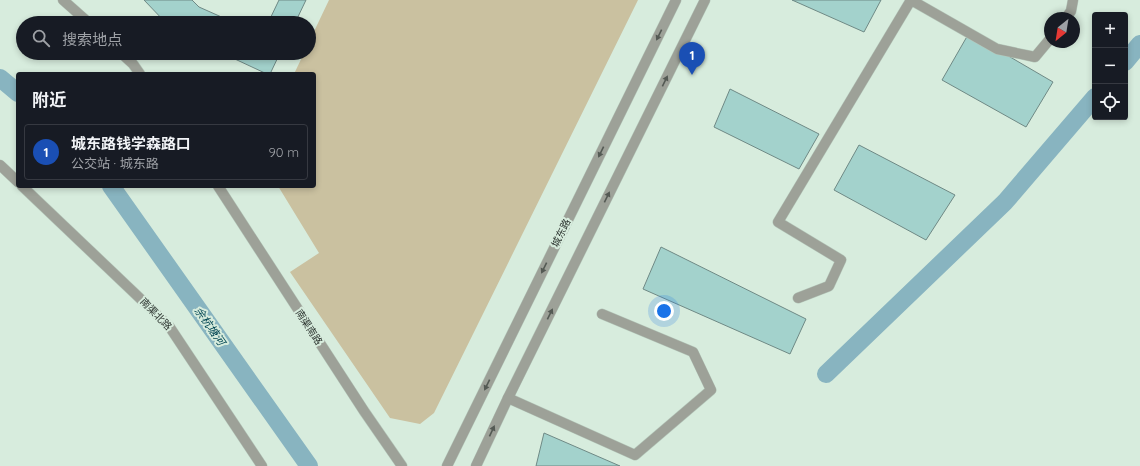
<!DOCTYPE html>
<html lang="zh">
<head>
<meta charset="utf-8">
<style>
  :root { --surface:#171b24; --page:#20242c; --text:#f1f3f6; --muted:#9ea1a6; --line:#363941; --accent:#c1a4da }
  body { margin:0; font-family:Quicksand,"Noto Sans SC",sans-serif; background:var(--page); color:var(--text) }
  .controls { position:absolute; right:12px; top:12px; display:grid; overflow:hidden; border-radius:4px; box-shadow:0 2px 6px #0003 }
  .controls button { width:36px; height:36px; display:grid; place-items:center; padding:0; border:0; border-bottom:1px solid var(--line); background:var(--surface); color:var(--text); font:20px sans-serif }
  .compass { position:absolute; left:1044px; top:12px; width:36px; height:36px; border-radius:50%; background:var(--surface); box-shadow:0 2px 6px #0003; rotate:210deg }
  .you { position:absolute; left:664px; top:311px; width:14px; height:14px; margin:-10px; border:3px solid #fff; border-radius:50%; background:#1a73e8; box-shadow:0 0 0 6px #1a73e833 }
  .badge { display:grid; place-items:center; width:26px; height:26px; border-radius:50%; background:var(--accent); color:#fff; font-size:13px; font-weight:700 }
  .pin { position:absolute; translate:-50% -33px; filter:drop-shadow(0 1px 2px #0008) }
  .pin::after { content:''; position:absolute; top:21px; width:14px; height:12px; background:inherit; clip-path:polygon(0 0,100% 0,50% 100%) }
  .list { margin:0; padding:0; list-style:none }
  h2 { display:flex; justify-content:space-between; align-items:center; height:52px; margin:0; padding:0 16px; font-size:17px }
  h2 small { font-size:13px; font-weight:400; color:var(--muted) }
  .list li { display:grid; grid-template-columns:26px 1fr auto; gap:12px; align-items:center; box-sizing:border-box; height:56px; margin:0 8px 8px; padding:0 8px; border:1px solid var(--line); border-radius:4px }
  .list b { display:block; font-size:15px; white-space:nowrap }
  .list p { margin:0; font-size:13px; white-space:nowrap; color:var(--muted) }
  .list em { font-size:13px; font-style:normal; color:var(--muted) }
  .icon { flex:none; width:22px; height:22px; fill:none; stroke:currentColor; stroke-width:2; stroke-linecap:round; stroke-linejoin:round }
  .map { position:relative; flex:none; width:1140px; height:466px; overflow:hidden }
  .search { position:absolute; background:var(--surface); box-shadow:0 2px 6px #0003; left:16px; top:16px; width:300px; height:44px; display:flex; align-items:center; gap:10px; box-sizing:border-box; padding:0 14px; border-radius:22px; color:var(--muted); font-size:15px }
  .panel { position:absolute; background:var(--surface); box-shadow:0 2px 6px #0003; left:16px; top:72px; width:300px; height:116px; border-radius:4px }
  .map>svg:first-child { display:block }
  .green { fill:#cac1a0 }
  .lines { fill:none; stroke-linecap:round; stroke-linejoin:round }
  .canal { stroke:#88b4c0; stroke-width:18 }
  .building { fill:#a3d2cc; stroke:#6f8985 }
  .minor-casing { stroke:#b5c7ba; stroke-width:11 }
  .minor { stroke:#9da198; stroke-width:10 }
  .oneway { fill:#545a54 }
  .labels { text-anchor:middle; dominant-baseline:central; stroke-width:4; stroke-linejoin:round; paint-order:stroke }
  .street-label { font-size:10px; fill:#2c342f; stroke:#d7ecdd }
  .water-label { font-size:11px; font-style:italic; fill:#024653; stroke:#d7ecdd }
</style>
</head>
<body>
<div class="map">
<svg width="1140" height="466" viewBox="0 0 1140 466">
  <rect width="100%" height="100%" fill="#d7ecdd"/>
  <!-- green -->
  <polygon class="green" points="329,0 638,0 434,413 420,424 390,418 290,272 319,253 278,186 314,186 314,74 294,74 304,53 309,53 309,42"/>
  <g class="lines">
    <!-- canal -->
    <g class="canal">
      <polyline points="1125,62 1140,44"/>
      <polyline points="0,78 18,93"/>
      <polyline points="111,186 309,466"/>
      <polyline points="826,374 1005,202 1095,97"/>
    </g>
  </g>
  <!-- building -->
  <g class="building">
    <polygon points="144,0 192,0 199,7 235,23 166,23"/>
    <polygon points="279,0 306,0 295,23 268,23"/>
    <polygon points="792,0 881,0 864,32"/>
    <polygon points="969,33 1053,82 1026,127 942,80"/>
    <polygon points="222,53 280,53 270,74 267,74"/>
    <polygon points="730,89 819,134 799,169 714,127"/>
    <polygon points="859,145 955,195 926,240 834,190"/>
    <polygon points="661,247 806,319 790,354 643,289"/>
    <polygon points="544,433 620,466 536,466"/>
  </g>
  <g class="lines">
    <!-- minor casing -->
    <g class="minor-casing">
      <g id="minor">
        <polyline points="63,0 89,23"/>
        <polyline points="911,0 997,49 1035,57 1050,39"/>
        <polyline points="1066,18 1071,11 1073,0"/>
        <polyline points="121,53 133,64 140,74"/>
        <polyline points="0,165 18,182"/>
        <polyline points="22,186 169,326 262,466"/>
        <polyline points="218,186 364,411 402,466"/>
        <polyline points="798,298 829,286 841,260 778,222 911,0"/>
        <polyline points="508,398 635,455 711,390 693,352 602,314"/>
        <polyline points="447,466 676,0"/>
        <polyline points="476,466 508,398 705,0"/>
      </g>
    </g>
    <!-- minor -->
    <use href="#minor" class="minor"/>
  </g>
  <!-- one-way arrows -->
  <defs><path id="oneway-solid" d="M-6-.8H1V-3.2L6.5 0L1 3.2V.8H-6Z"/></defs>
  <g class="oneway">
    <use href="#oneway-solid" transform="translate(659 35) rotate(116)"/>
    <use href="#oneway-solid" transform="translate(665 81) rotate(-64)"/>
    <use href="#oneway-solid" transform="translate(601 152) rotate(116)"/>
    <use href="#oneway-solid" transform="translate(607 197) rotate(-64)"/>
    <use href="#oneway-solid" transform="translate(544 268) rotate(116)"/>
    <use href="#oneway-solid" transform="translate(550 314) rotate(-64)"/>
    <use href="#oneway-solid" transform="translate(487 385) rotate(116)"/>
    <use href="#oneway-solid" transform="translate(492 431) rotate(-65)"/>
  </g>
  <g class="labels">
    <!-- street labels -->
    <g class="street-label">
      <text transform="translate(561 233) rotate(-64)">城东路</text>
      <text transform="translate(156 314) rotate(46)">南渠北路</text>
      <text transform="translate(309 327) rotate(57)">南渠南路</text>
    </g>
    <!-- water labels -->
    <g class="water-label">
      <text transform="translate(210 326) rotate(55)">余杭塘河</text>
    </g>
  </g>
</svg>
<div class="controls">
<button>+</button>
<button>−</button>
<button><svg class="icon" aria-label="locate" viewBox="0 0 24 24"><circle cx="12" cy="12" r="6"/><path d="M12 2v4M12 18v4M2 12h4M18 12h4"/></svg></button>
</div>
<svg class="compass" viewBox="-18 -18 36 36"><path d="M0-13l5 13h-10z" fill="#e53935"/><path d="M0 13l5-13h-10z" fill="#9ea1a6"/></svg>
<div class="you"></div>
<div class="pin badge" style="left:692px;top:75px;background:#1a4fb4">1</div>
<div class="search"><svg class="icon" aria-label="search" viewBox="0 0 24 24"><circle cx="10" cy="10" r="6"/><path d="M15 15l6 6"/></svg>搜索地点</div>
<section class="panel">
<h2>附近<small></small></h2>
<ul class="list">
<li><span class="badge" style="background:#1a4fb4">1</span><div><b>城东路钱学森路口</b><p>公交站 · 城东路</p></div><em>90 m</em></li>
</ul>
</section>
</div>
</body>
</html>
